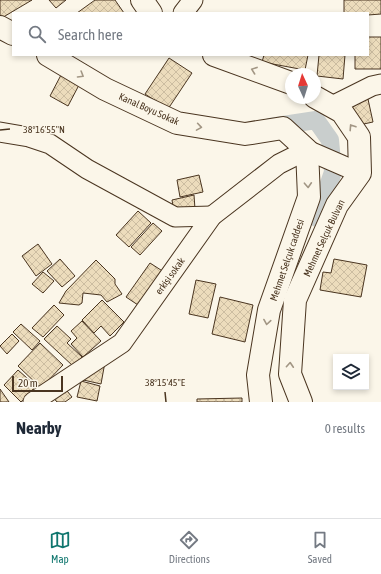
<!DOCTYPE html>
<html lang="en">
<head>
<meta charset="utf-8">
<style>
  :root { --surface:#fff; --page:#f2f2f3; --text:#1f2937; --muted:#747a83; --line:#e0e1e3; --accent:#0f766e }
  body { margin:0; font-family:"Asap Condensed",sans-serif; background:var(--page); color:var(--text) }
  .controls { position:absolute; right:12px; bottom:12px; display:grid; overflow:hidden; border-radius:0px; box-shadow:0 2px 6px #0003 }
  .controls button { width:36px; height:36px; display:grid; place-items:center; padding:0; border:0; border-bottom:1px solid var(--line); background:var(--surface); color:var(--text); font:20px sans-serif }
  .compass { position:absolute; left:285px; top:68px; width:36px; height:36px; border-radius:50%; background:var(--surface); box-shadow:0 2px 6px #0003; rotate:356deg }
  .scale { position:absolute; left:12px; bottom:10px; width:51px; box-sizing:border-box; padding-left:4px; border:2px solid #4a3520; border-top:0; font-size:11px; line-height:14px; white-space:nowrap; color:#4a3520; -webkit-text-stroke:3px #fbf6e9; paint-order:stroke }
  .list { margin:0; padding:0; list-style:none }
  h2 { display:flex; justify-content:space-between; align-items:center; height:52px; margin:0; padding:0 16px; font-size:17px }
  h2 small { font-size:13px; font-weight:400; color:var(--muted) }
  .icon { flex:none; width:22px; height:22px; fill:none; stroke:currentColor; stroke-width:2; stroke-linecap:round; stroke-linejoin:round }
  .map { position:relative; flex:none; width:381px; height:402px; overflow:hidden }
  .search { position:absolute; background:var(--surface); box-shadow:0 2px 6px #0003; left:12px; right:12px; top:12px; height:44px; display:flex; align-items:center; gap:10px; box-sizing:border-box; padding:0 14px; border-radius:0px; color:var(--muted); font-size:15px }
  .sheet { height:116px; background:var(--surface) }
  nav { display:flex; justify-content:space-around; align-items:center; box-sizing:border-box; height:56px; border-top:1px solid var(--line); background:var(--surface); font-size:11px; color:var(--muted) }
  nav a { display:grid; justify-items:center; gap:2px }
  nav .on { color:var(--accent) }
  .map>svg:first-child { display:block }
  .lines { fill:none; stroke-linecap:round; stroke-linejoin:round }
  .canal { stroke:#c9cecd; stroke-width:18 }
  .building { fill:url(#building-cross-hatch); stroke:#4a3520 }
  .minor-casing { stroke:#4a3520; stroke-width:21 }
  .major-casing { stroke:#4a3520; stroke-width:24 }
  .minor { stroke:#fbf6e9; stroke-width:19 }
  .major { stroke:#fbf6e9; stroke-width:22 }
  .oneway { stroke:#a29684 }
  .ticks { fill:none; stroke:#4a3520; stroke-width:1.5 }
  .labels { text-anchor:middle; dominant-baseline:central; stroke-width:3; stroke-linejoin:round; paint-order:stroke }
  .street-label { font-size:10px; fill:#4a3520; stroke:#fbf6e9 }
  .ticks-label { font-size:10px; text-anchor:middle; fill:#4a3520; stroke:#fbf6e9; stroke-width:3; stroke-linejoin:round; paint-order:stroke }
</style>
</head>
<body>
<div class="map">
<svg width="381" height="402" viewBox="0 0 381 402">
  <defs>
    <pattern id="building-cross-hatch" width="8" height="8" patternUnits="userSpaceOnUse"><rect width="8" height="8" fill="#ecdcbc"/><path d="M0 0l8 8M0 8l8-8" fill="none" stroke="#ccbda1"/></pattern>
  </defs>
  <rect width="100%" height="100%" fill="#fbf6e9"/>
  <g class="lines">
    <!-- canal -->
    <polyline class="canal" points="270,127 316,120 330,140 333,172 317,218"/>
  </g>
  <!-- building -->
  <g class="building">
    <polygon points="0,0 32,0 0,19"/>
    <polygon points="49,0 66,0 56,8"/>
    <polygon points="95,0 115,0 124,13 77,13"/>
    <polygon points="344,0 381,0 381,14 368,15 368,13 344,13"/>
    <polygon points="368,37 381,37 381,69 355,69 355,55 368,55"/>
    <polygon points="264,55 308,55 305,70 262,62"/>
    <polygon points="319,55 345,55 343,79 317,76"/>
    <polygon points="169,58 192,73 168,109 145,94"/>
    <polygon points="61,75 79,85 68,106 50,96"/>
    <polygon points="366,90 373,122 340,129 333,96"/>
    <polygon points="199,175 203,192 180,197 177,180"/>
    <polygon points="194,195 195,209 174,212 172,200"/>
    <polygon points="138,211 151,223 129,247 116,235"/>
    <polygon points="153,223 162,231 140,255 131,247"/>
    <polygon points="38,244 52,264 36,276 22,256"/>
    <polygon points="60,259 75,276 62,287 47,271"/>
    <polygon points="334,259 367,265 361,297 320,290 323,272 331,273"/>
    <polygon points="96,260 115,279 115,284 122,294 107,302 101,295 83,293 82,303 79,305 59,303 66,291"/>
    <polygon points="150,263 164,272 141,307 126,297"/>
    <polygon points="43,272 54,281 43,293 32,284"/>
    <polygon points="196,280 216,284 208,318 189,314"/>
    <polygon points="220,297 253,305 245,342 212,334"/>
    <polygon points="102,300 124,322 110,336 101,326 94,333 82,320"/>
    <polygon points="54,305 64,315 43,337 32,328"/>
    <polygon points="82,321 101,341 83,357 71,344 77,338 71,331"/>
    <polygon points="21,324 40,341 32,350 13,332"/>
    <polygon points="57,326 71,339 67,343 82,357 73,366 44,339"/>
    <polygon points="12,334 19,341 7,354 0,346"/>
    <polygon points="40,343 63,365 41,388 18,366"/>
    <polygon points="105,362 101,384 79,379"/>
    <polygon points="18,370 36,386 21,402 4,385"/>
    <polygon points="81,381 100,386 97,401 77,397"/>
    <polygon points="63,386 72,397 65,402 57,402 51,395"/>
    <polygon points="0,389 9,402 0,402"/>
    <polygon points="242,398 242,402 197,402 197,399"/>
  </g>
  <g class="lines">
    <!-- minor casing -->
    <g class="minor-casing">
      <g id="minor">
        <polyline points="183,13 193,0"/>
        <polyline points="332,106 372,86 381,84"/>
        <polyline points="0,132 29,137 50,144 87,169 175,217 212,216"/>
        <polyline points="33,402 122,343 212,216 279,164 307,150 360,173"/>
      </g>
    </g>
    <!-- major casing -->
    <g class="major-casing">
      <g id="major">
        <polyline points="142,0 151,13"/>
        <polyline points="0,27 13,34"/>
        <polyline points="48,55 105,89 177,123 245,134 283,128 307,150 309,197 269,310 258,375 261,402"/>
        <polyline points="214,55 291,83"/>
        <polyline points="301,402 290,374 295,300 337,205 360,173 359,137 342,112 315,97"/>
      </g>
    </g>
    <!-- minor -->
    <use href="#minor" class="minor"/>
    <!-- major -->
    <use href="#major" class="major"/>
  </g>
  <!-- one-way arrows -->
  <defs><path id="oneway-chevron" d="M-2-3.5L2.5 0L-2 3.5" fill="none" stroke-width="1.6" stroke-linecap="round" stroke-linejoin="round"/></defs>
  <g class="oneway">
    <use href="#oneway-chevron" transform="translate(254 70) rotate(-160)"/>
    <use href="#oneway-chevron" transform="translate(81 75) rotate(31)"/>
    <use href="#oneway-chevron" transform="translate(199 127) rotate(9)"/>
    <use href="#oneway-chevron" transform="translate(352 127) rotate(-123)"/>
    <use href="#oneway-chevron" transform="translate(308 185) rotate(87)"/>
    <use href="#oneway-chevron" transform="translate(267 322) rotate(99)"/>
    <use href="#oneway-chevron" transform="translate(290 365) rotate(-86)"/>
  </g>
  <!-- ticks -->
  <path class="ticks" d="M0,130l10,-1M165,392l1,10"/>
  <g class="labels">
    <!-- street labels -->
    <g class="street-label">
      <text transform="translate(149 109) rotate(24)">Kanal Boyu Sokak</text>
      <text transform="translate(324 238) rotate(-65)">Mehmet Selçuk Bulvarı</text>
      <text transform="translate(287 260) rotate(-71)">Mehmet Selçuk caddesi</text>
      <text transform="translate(170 276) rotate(-54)">erkişi sokak</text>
    </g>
  </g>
  <g class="ticks-label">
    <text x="44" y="133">38°16'55"N</text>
    <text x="165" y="386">38°15'45"E</text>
  </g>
</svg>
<div class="controls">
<button><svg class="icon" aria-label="layers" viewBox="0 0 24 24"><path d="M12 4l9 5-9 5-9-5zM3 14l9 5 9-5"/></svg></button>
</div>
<svg class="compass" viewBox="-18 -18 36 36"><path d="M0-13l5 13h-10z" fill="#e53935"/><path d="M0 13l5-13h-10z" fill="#747a83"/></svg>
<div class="scale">20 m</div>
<div class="search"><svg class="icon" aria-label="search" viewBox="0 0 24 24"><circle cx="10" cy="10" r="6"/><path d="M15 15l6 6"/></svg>Search here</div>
</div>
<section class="sheet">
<h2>Nearby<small>0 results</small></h2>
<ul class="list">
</ul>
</section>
<nav>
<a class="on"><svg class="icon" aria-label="map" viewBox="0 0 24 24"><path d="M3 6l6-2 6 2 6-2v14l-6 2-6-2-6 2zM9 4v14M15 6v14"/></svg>Map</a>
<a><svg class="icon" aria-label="directions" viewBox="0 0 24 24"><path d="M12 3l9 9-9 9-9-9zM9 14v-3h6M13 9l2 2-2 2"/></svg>Directions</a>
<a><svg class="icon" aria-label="saved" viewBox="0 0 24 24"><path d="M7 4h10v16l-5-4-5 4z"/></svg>Saved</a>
</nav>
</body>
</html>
